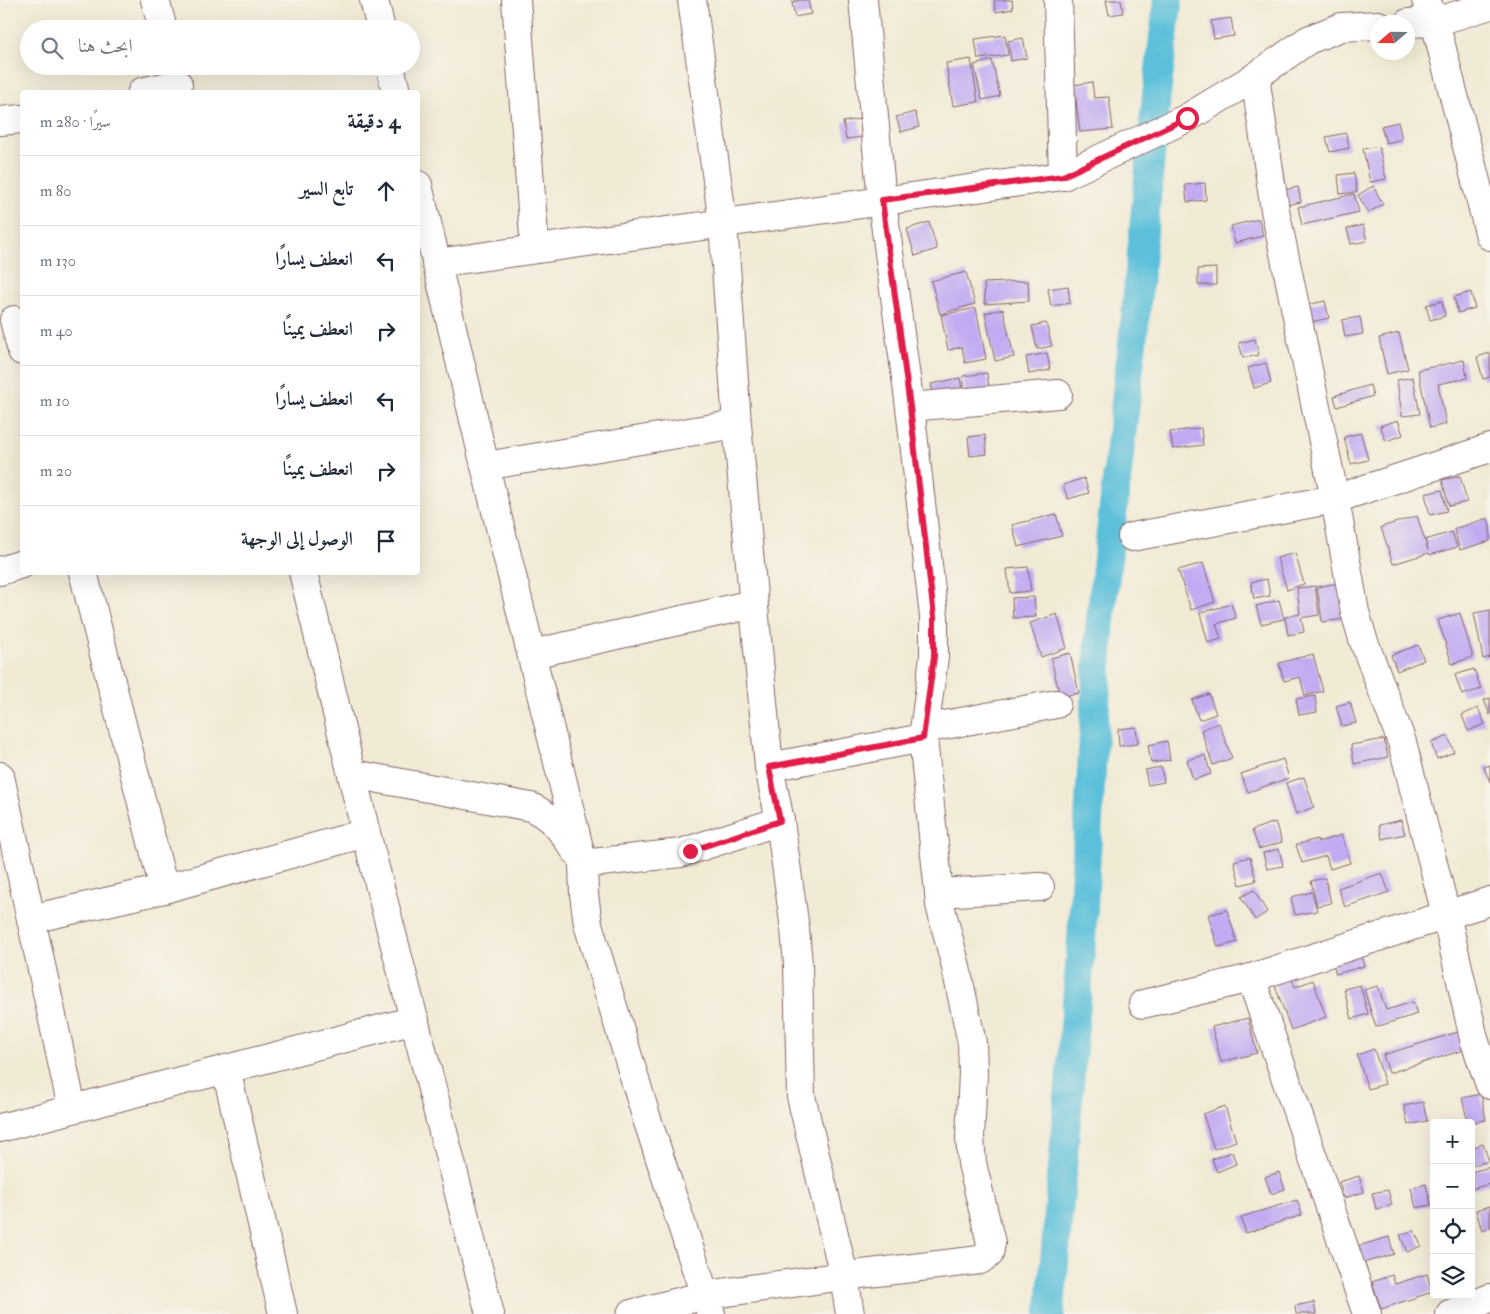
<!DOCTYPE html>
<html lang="ar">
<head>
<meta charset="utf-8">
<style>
  :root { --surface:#fff; --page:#f6f6f7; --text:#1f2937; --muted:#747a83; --line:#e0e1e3 }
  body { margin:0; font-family:"IM FELL Double Pica",Amiri,serif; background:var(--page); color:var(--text); direction:rtl }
  .controls { position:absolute; right:15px; bottom:15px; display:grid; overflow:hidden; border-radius:5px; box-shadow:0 5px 20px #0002 }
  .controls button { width:45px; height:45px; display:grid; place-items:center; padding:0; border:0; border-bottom:1px solid var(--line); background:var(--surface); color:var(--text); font:25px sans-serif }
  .compass { position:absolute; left:1370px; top:15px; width:45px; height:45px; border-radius:50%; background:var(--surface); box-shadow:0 5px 20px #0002; rotate:250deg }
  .stop { position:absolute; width:15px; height:15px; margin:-11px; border:4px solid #e11d48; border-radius:50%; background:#fff }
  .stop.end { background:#e11d48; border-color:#fff; box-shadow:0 1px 5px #0008 }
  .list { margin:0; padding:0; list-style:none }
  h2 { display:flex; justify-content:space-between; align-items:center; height:65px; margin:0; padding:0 20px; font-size:21px }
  h2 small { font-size:16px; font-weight:400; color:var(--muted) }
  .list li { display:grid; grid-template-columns:32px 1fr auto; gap:15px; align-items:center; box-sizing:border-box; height:70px; padding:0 20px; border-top:1px solid var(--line) }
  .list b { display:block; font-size:19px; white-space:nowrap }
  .list em { font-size:16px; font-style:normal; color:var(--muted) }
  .icon { flex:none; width:28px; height:28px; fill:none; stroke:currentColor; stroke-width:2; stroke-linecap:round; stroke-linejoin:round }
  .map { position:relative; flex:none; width:1490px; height:1314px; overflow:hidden; direction:ltr }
  .search { position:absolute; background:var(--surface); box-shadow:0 5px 20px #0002; left:20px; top:20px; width:400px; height:55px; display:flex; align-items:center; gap:12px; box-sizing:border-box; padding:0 18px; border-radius:28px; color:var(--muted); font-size:19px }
  .panel { position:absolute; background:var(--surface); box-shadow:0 5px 20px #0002; left:20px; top:90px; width:400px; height:485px; border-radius:5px; direction:rtl }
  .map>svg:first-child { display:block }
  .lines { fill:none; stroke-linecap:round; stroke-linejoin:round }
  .canal { stroke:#5cc0da; stroke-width:29 }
  .building { fill:#c2abf2 }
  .minor-casing { stroke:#846666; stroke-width:30 }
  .minor { stroke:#fff; stroke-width:28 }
  .route { stroke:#e11d48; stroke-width:6 }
</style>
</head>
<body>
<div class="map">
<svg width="1490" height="1314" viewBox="0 0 1490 1314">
  <rect width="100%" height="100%" fill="#f7f3e8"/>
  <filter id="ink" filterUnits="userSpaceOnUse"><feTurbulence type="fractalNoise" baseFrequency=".02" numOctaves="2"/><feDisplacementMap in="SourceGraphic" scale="10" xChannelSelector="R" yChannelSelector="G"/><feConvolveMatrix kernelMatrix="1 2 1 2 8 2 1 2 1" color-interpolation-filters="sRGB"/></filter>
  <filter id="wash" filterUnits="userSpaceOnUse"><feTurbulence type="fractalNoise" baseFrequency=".0096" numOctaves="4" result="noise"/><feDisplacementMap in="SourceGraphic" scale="20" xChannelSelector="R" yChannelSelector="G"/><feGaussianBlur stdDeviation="1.12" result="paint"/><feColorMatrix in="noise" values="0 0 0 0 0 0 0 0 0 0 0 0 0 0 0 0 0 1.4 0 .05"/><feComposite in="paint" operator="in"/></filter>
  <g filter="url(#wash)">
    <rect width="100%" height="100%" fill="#f1ead5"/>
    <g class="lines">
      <!-- canal -->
      <polyline class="canal" points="1050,1314 1081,949 1100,624 1135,320 1156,99 1168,0"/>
    </g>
    <g id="blocks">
      <!-- building -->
      <g class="building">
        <polygon points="800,0 808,0 811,14 795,17 792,2"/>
        <polygon points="994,0 1012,0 1013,9 996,12"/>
        <polygon points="1106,0 1121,0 1123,13 1109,15"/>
        <polygon points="1231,18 1234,36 1214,39 1211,21"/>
        <polygon points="1005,35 1008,55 978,59 975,39"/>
        <polygon points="1023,38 1027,58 1011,61 1008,41"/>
        <polygon points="971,59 978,102 953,106 946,63"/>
        <polygon points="992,60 1000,96 982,100 974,65"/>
        <polygon points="1092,82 1094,98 1109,97 1113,129 1080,132 1074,85"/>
        <polygon points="915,112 919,127 901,132 896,117"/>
        <polygon points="859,119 862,137 846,139 843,122"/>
        <polygon points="1398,122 1402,139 1386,143 1381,126"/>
        <polygon points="1346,133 1349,148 1330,152 1326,137"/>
        <polygon points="1379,146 1386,179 1370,182 1363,149"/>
        <polygon points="1354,173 1357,192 1340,194 1338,175"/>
        <polygon points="1205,183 1206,200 1187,202 1185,185"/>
        <polygon points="1373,186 1383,204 1368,213 1358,195"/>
        <polygon points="1298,187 1301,202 1282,206 1279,191"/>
        <polygon points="1354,194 1359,212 1302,225 1298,207"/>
        <polygon points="1259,219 1263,236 1235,243 1231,226"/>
        <polygon points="929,222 937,249 915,256 907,229"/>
        <polygon points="1363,225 1367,241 1351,244 1347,229"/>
        <polygon points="1216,268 1216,285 1198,285 1198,269"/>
        <polygon points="966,272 975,304 940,314 931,281"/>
        <polygon points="1028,281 1029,301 985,304 984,283"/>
        <polygon points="1068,286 1070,303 1051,306 1048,289"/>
        <polygon points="1471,292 1475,308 1458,313 1454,297"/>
        <polygon points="1325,301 1329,318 1311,322 1306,305"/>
        <polygon points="1442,301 1445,316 1430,320 1426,305"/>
        <polygon points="976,308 986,359 965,363 962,347 948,350 941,315"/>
        <polygon points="1003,309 1014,357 995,361 985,313"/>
        <polygon points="1360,317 1363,334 1345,337 1342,320"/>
        <polygon points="1046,323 1052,346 1037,349 1032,326"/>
        <polygon points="1399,333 1408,369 1387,374 1379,338"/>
        <polygon points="1255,339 1259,355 1243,358 1239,343"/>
        <polygon points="1047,353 1050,370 1029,374 1026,357"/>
        <polygon points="1490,353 1490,377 1483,379 1477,357"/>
        <polygon points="1464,360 1467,378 1438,384 1446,424 1430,428 1418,370"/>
        <polygon points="1266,363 1271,383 1254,388 1248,368"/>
        <polygon points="987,373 990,396 966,399 963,376"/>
        <polygon points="1413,377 1420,414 1402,416 1397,380"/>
        <polygon points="960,378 963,395 935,401 931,384"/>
        <polygon points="1370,385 1373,396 1337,407 1334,396"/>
        <polygon points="1398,420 1403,435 1386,441 1380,426"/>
        <polygon points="1201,428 1203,445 1173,449 1170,432"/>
        <polygon points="1361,433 1368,460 1351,464 1344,437"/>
        <polygon points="985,435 987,454 970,456 968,437"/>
        <polygon points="1460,476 1467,502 1449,506 1442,480"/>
        <polygon points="1084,478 1089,493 1068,499 1063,485"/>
        <polygon points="1442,490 1447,511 1430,515 1425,494"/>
        <polygon points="1056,514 1062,536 1018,547 1012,525"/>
        <polygon points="1417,516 1428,550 1425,540 1452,532 1457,547 1430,555 1429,553 1393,564 1381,527"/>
        <polygon points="1488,518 1490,525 1490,541 1460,550 1454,529"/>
        <polygon points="1295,553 1304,584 1287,590 1277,558"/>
        <polygon points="1203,563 1215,602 1191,610 1178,570"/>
        <polygon points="1028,567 1031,591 1010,593 1007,569"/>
        <polygon points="1267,579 1270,596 1254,599 1251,582"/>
        <polygon points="1338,583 1344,619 1322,622 1317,587"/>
        <polygon points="1315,586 1319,615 1301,618 1304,632 1288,635 1285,617 1300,614 1297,588"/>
        <polygon points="1034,597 1036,617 1013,618 1012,598"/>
        <polygon points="1279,600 1284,619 1261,624 1256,606"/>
        <polygon points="1231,604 1236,618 1216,624 1221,639 1208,643 1200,613"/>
        <polygon points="1490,610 1490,657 1483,659 1474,613"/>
        <polygon points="1460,613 1473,657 1452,664 1438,620"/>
        <polygon points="1057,614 1067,648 1041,657 1030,623"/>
        <polygon points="1418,645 1424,660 1397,671 1391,655"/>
        <polygon points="1070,653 1079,693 1060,697 1051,658"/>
        <polygon points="1313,654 1323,691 1305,696 1300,677 1284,681 1279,663"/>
        <polygon points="1474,669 1481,689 1462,695 1455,675"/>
        <polygon points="1209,694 1216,714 1199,720 1192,700"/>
        <polygon points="1315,696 1317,712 1299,715 1296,699"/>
        <polygon points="1490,698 1490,715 1484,700"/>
        <polygon points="1350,702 1356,723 1342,726 1336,706"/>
        <polygon points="1478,708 1485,724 1468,731 1462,715"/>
        <polygon points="1219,723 1232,758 1213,765 1201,730"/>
        <polygon points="1136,727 1138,744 1119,746 1118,729"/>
        <polygon points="1448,736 1454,752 1437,759 1431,743"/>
        <polygon points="1384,739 1388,757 1354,764 1351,745"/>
        <polygon points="1167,741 1170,760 1151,763 1148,745"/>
        <polygon points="1205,755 1211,774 1193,780 1187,760"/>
        <polygon points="1283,759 1289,778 1248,792 1241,774"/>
        <polygon points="1490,765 1490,782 1484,767"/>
        <polygon points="1161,767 1164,782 1148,785 1145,770"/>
        <polygon points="1304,777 1314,807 1296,814 1286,783"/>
        <polygon points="1401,820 1405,834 1382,839 1379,825"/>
        <polygon points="1275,822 1282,842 1259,849 1252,830"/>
        <polygon points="1342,835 1350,863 1330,869 1326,856 1302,863 1296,845 1317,839 1318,842"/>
        <polygon points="1279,849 1283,866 1267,869 1263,853"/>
        <polygon points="1250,857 1256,881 1240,885 1234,861"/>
        <polygon points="1382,873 1389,892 1345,907 1338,888"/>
        <polygon points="1325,878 1331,903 1317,906 1311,881"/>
        <polygon points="1254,890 1267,912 1255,920 1241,897"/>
        <polygon points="1312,892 1317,911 1295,915 1291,897"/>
        <polygon points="1227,910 1237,942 1218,947 1208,915"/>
        <polygon points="1359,949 1364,966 1336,974 1331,957"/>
        <polygon points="1289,971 1295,987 1313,980 1326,1017 1291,1030 1272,977"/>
        <polygon points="1360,985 1368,1014 1352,1019 1344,989"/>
        <polygon points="1378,986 1386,1010 1413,1002 1417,1014 1376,1027 1364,990"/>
        <polygon points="1248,1018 1257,1053 1221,1062 1212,1027"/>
        <polygon points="1458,1032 1464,1050 1389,1073 1383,1055"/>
        <polygon points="1374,1049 1385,1084 1368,1089 1357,1055"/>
        <polygon points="1481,1094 1486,1120 1468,1123 1462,1098"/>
        <polygon points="1423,1102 1427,1121 1408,1125 1404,1106"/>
        <polygon points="1225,1106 1236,1141 1214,1149 1203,1114"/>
        <polygon points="1483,1144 1489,1161 1471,1166 1471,1148"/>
        <polygon points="1232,1152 1236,1164 1217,1172 1212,1159"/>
        <polygon points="1490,1167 1490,1184 1471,1189 1471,1172"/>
        <polygon points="1279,1172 1285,1189 1271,1194 1265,1177"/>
        <polygon points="1359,1176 1364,1192 1344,1198 1339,1182"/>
        <polygon points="1426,1184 1431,1205 1416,1208 1411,1188"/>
        <polygon points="1388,1190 1392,1205 1376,1209 1372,1193"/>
        <polygon points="1297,1200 1302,1215 1246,1233 1241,1217"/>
        <polygon points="1490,1206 1490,1228 1482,1231 1476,1210"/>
        <polygon points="1414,1230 1421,1246 1407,1252 1400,1235"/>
        <polygon points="1389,1237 1394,1254 1356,1265 1351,1248"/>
        <polygon points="1427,1274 1432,1292 1381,1309 1372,1282 1392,1275 1395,1284"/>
        <polygon points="1314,1302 1316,1314 1296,1314 1295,1306"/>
      </g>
    </g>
  </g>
  <g filter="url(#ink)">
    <use href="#blocks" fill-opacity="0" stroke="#846666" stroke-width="1"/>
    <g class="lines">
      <!-- minor casing -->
      <g class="minor-casing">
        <g id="minor">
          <polyline points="155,0 163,29"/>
          <polyline points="374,0 381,29"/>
          <polyline points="516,0 535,249"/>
          <polyline points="692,0 723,223 737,424 769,767 780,821 795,929 798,964 801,1096 844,1276 850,1314"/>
          <polyline points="1058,0 1063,176"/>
          <polyline points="1426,0 1435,22 1490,236"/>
          <polyline points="1408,23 1435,22 1490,5"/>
          <polyline points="390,66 396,92"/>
          <polyline points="1255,77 1275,210 1335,499 1355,612 1363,639 1402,742 1446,914 1474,1039 1490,1085"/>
          <polyline points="142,92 178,84"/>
          <polyline points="0,121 22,119"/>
          <polyline points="418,185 485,466 583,864 584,894 588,924 646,1116 711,1314"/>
          <polyline points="436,263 1063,176 1187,118 1255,77 1308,40 1341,27 1378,25"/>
          <polyline points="14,320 22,351"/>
          <polyline points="910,407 1058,394"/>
          <polyline points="485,466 737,424"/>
          <polyline points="1132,537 1335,499 1490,448"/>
          <polyline points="0,571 22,564"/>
          <polyline points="83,572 164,889"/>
          <polyline points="303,572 366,833 490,1314"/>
          <polyline points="532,654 753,604"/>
          <polyline points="924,729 1056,704"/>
          <polyline points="769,767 923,738"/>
          <path d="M353,774l178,33c24,12 29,22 44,43"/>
          <polyline points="0,776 72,1108"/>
          <polyline points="583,864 681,853 780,821"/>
          <polyline points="939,893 1040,887"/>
          <polyline points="31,919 164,889 366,833"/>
          <polyline points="1251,978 1367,1314"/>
          <polyline points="1143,1004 1251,978 1490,901"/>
          <polyline points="226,1069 283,1314"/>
          <polyline points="0,1128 415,1020"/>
          <polyline points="631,1314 706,1295 844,1276 980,1260 989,1254 991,1243 972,1163 970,1138 973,1073 972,1043 955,963 940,905 939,893 923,738 934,657 934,617 910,407 882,201 863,0"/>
          <polyline points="1450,1314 1490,1298"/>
        </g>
      </g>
      <!-- minor -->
      <use href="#minor" class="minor"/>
    </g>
  </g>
  <g class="lines" filter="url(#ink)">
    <!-- route -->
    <polyline class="route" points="690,851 780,821 769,767 923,738 934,656 934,617 910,407 882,200 1063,176 1187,118"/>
  </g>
</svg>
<div class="controls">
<button>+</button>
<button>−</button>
<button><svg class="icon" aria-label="locate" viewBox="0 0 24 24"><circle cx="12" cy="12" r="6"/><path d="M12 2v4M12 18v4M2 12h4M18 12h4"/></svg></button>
<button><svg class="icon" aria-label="layers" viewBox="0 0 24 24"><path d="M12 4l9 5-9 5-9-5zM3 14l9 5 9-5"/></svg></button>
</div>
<svg class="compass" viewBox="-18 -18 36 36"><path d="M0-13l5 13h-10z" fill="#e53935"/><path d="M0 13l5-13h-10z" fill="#747a83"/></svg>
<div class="stop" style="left:1187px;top:118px"></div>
<div class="stop end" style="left:690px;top:851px"></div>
<div class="search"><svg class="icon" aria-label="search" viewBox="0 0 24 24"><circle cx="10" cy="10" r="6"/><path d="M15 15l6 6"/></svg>ابحث هنا</div>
<section class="panel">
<h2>4 دقيقة<small>سيرًا · 280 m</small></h2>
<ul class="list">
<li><svg class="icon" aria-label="ahead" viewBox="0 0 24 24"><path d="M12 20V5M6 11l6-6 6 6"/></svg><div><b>تابع السير</b></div><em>80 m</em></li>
<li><svg class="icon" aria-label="left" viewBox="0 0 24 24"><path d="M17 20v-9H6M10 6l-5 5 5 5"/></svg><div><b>انعطف يسارًا</b></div><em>130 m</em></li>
<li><svg class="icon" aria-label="right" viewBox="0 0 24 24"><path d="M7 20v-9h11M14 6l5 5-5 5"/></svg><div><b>انعطف يمينًا</b></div><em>40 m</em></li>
<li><svg class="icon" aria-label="left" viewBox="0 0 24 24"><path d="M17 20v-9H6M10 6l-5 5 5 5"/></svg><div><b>انعطف يسارًا</b></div><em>10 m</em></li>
<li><svg class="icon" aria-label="right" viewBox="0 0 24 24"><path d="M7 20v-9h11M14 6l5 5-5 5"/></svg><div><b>انعطف يمينًا</b></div><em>20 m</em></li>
<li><svg class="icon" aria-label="arrive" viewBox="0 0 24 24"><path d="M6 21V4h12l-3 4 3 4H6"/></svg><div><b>الوصول إلى الوجهة</b></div></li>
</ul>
</section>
</div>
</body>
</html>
